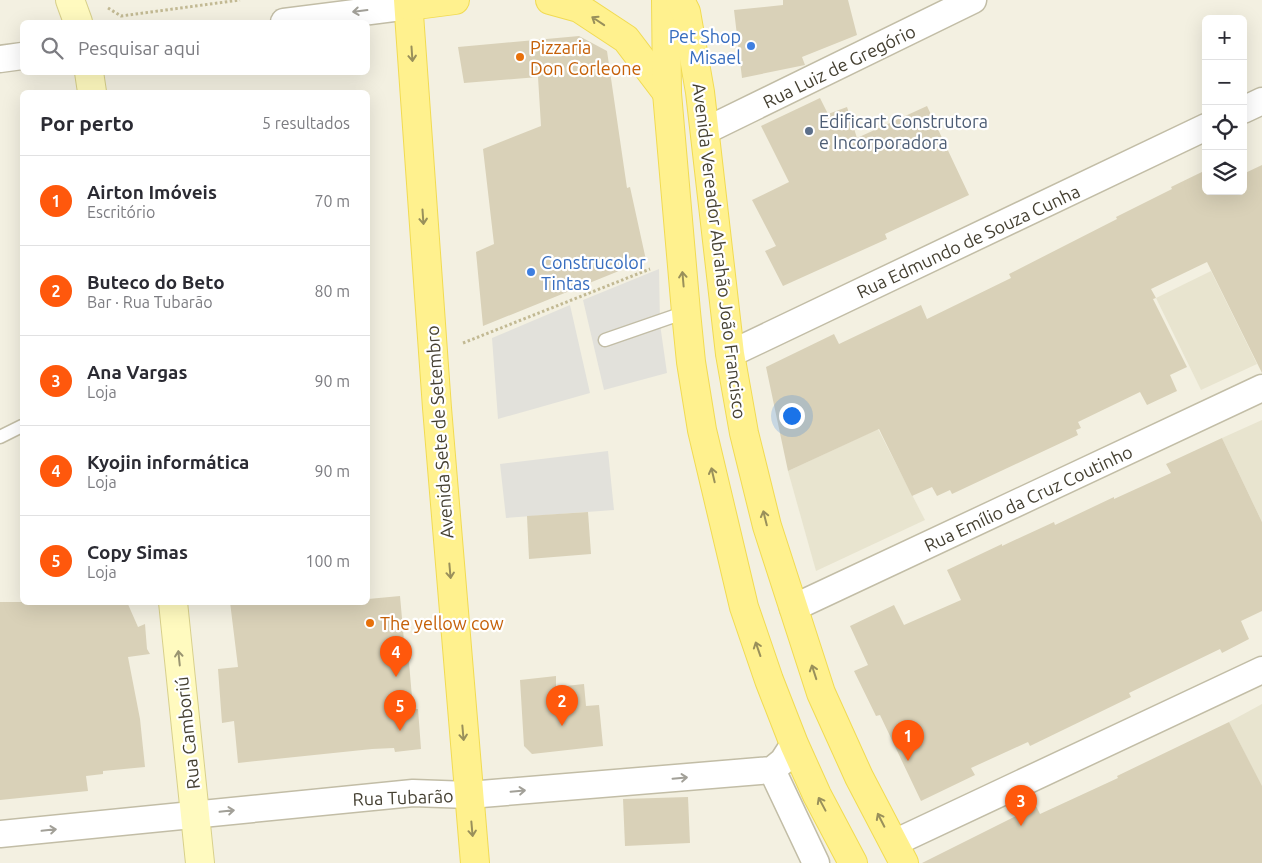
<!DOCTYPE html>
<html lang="pt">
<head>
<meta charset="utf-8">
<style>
  :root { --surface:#fff; --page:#f7f7f7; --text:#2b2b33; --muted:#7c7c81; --line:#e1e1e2; --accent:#ff580c }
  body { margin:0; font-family:Ubuntu,sans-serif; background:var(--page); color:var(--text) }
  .controls { position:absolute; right:15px; top:15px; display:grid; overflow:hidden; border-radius:8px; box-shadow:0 5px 20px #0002 }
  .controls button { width:45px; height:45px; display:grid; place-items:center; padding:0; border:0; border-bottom:1px solid var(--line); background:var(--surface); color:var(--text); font:25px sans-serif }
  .you { position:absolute; left:791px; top:415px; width:18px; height:18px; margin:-12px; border:4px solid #fff; border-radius:50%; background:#1a73e8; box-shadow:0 0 0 8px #1a73e833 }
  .badge { display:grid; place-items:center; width:32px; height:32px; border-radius:50%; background:var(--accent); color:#fff; font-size:16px; font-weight:700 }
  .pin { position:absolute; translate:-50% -41px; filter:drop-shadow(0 1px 2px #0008) }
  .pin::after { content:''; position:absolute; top:26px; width:18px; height:15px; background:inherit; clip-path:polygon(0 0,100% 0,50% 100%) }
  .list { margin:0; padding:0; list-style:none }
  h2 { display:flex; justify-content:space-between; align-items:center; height:65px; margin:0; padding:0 20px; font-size:21px }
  h2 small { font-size:16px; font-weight:400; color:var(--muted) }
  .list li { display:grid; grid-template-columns:32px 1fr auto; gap:15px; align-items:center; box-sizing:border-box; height:90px; padding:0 20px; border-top:1px solid var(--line) }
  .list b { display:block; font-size:19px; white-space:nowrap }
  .list p { margin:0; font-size:16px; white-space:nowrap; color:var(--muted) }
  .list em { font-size:16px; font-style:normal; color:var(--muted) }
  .icon { flex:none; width:28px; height:28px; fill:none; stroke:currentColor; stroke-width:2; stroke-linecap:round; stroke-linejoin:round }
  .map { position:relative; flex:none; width:1262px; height:863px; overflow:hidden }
  .search { position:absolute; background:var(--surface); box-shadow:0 5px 20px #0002; left:20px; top:20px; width:350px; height:55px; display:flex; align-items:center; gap:12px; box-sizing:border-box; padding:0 18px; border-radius:8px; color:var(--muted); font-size:19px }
  .panel { position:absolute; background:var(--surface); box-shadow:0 5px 20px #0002; left:20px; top:90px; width:350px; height:515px; border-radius:8px }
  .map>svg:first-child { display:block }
  .residential { fill:#e8e4cf }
  .parking { fill:#e2e1db }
  .building { fill:#d9d1b8 }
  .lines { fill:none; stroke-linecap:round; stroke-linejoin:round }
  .lane-casing { stroke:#c2bda6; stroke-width:15 }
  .street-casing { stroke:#c2bda6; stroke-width:29 }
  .secondary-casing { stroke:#d8d08b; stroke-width:30 }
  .primary-casing { stroke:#f1db52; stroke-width:30 }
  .path { stroke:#c2b993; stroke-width:3; stroke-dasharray:2.5 2.5; stroke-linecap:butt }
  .lane { stroke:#fff; stroke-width:12 }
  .street { stroke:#fff; stroke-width:26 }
  .secondary { stroke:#fffabf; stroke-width:28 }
  .primary { stroke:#fff18e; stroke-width:28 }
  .oneway { stroke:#a2a098 }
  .oneway2 { stroke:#99905b }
  .oneway3 { stroke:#999471 }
  .shop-dot { fill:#3f7fe0; stroke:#fff; stroke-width:2 }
  .food-dot { fill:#e8710a; stroke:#fff; stroke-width:2 }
  .service-dot { fill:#5c6f8a; stroke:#fff; stroke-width:2 }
  .labels { text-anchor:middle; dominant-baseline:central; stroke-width:4.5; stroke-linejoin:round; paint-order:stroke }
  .shop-label { font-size:18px; fill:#366cbe; stroke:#fff; text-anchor:end }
  .food-label { font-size:18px; fill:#c56008; stroke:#fff; text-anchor:start }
  .street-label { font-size:18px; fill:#454032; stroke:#fff }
  .service-label { font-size:18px; fill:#4e5e75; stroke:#fff; text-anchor:start }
</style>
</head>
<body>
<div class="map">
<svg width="1262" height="863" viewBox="0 0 1262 863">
  <rect width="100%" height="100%" fill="#f3f0e1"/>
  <!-- residential -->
  <g class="residential">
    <polygon points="1211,271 1257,364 1201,390 1156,298"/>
    <polygon points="1262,420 1262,522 1222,438"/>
    <polygon points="878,429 925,520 816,571 788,471"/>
    <polygon points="1262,704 1262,787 1229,722"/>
  </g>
  <!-- parking -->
  <g class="parking">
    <polygon points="659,269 660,324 667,373 604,390 583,300"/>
    <polygon points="570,305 590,393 498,419 492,338"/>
    <polygon points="608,451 614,510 506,518 500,464"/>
  </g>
  <!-- building -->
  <g class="building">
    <polygon points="783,0 848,0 857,35 802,57 805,65 742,78 734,10 783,5"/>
    <polygon points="579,36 607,51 627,188 630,187 646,260 483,326 476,252 494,244 483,149 541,126 538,77 464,83 458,47"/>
    <polygon points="820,98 828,114 847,107 857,138 927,106 969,195 885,234 887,239 783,286 765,251 776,246 752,200 789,182 761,126"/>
    <polygon points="1262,165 1262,373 1207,262 1151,289 1156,298 1153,299 1187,367 1170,375 1177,391 1147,405 1140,392 1078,422 1081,428 1076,430 1078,435 952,494 950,490 937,496 932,487 912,496 879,429 788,471 766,367 834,334 839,344 921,305 927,319 1011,278 1009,274 1117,219 1116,217 1172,189 1171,187 1206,170 1206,191 1243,191 1243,174"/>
    <polygon points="1222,438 1262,522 1262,611 1241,621 1249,639 1222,653 1220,649 1129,693 1131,697 1030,746 1028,742 971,768 975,775 921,801 880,715 876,716 854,671 868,665 850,626 894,605 904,625 961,600 947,570 1002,544 1002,546 1054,522 1055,525 1114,497 1114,499 1171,473 1166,464"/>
    <polygon points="588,512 591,554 529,559 527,516"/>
    <polygon points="400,596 405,652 408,651 413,709 418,709 421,749 395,752 394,748 372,749 238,763 234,721 222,723 218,669 238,667 230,602 368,602 368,599"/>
    <polygon points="0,602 127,602 138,627 145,624 147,649 150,654 128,657 140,719 145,767 103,771 103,774 86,776 88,791 0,800"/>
    <polygon points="556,676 556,687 584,684 586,706 599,705 603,746 532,754 524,746 520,680"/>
    <polygon points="1229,722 1262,786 1262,863 922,863 1036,806 1040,814 1118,778 1117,776"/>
    <polygon points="688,797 690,843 625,846 623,799"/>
  </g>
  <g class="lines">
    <!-- lane casing -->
    <g class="lane-casing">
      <g id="lane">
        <polyline points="605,340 686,312"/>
        <polyline points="0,437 22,426"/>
      </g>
    </g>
    <!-- street casing -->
    <g class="street-casing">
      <g id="street">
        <polyline points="284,22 409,6"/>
        <polyline points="0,59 22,56"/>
        <polyline points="1243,110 1262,101"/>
        <polyline points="705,131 973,0"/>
        <polyline points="730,354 1206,127"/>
        <polyline points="793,608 1262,388"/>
        <polyline points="772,770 816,863"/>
        <polyline points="0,834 413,793 469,795 772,770 783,761 794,744"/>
        <polyline points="894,843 1262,670"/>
      </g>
    </g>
    <!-- secondary casing -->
    <g class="secondary-casing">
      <g id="secondary">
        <polyline points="70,0 78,22"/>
        <polyline points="89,72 92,92"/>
        <polyline points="173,602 200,863"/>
      </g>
    </g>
    <!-- primary casing -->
    <g class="primary-casing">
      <g id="primary">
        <polyline points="408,0 437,408 475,863"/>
        <polyline points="550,0 579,8 626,39 667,93"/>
        <polyline points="666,0 667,93 686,312 691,362 702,430 744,607 769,680 794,744 817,795 853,863"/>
        <polyline points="680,0 686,12 700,92 730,354 744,433 767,526 821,693 859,777 904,863"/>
        <polyline points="409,6 455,0"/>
      </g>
    </g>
    <!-- path -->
    <g class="path">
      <polyline points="108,8 121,16 240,0"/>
      <polyline points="463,343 650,269"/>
    </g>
    <!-- lane -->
    <use href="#lane" class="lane"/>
    <!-- street -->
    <use href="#street" class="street"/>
    <!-- secondary -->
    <use href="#secondary" class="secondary"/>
    <!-- primary -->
    <use href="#primary" class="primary"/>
  </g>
  <!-- one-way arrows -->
  <defs><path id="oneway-shaft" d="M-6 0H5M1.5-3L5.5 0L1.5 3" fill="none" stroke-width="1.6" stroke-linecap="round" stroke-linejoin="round" transform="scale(1.25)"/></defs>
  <g class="oneway">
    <use href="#oneway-shaft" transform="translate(360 11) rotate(173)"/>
    <use href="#oneway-shaft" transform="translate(680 778) rotate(-5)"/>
    <use href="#oneway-shaft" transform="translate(518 791) rotate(-5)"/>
    <use href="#oneway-shaft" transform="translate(227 811) rotate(-6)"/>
    <use href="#oneway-shaft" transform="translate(49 830) rotate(-6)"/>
  </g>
  <g class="oneway2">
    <use href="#oneway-shaft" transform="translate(598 21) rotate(-146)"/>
    <use href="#oneway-shaft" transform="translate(412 54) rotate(86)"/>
    <use href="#oneway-shaft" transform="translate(423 217) rotate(86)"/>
    <use href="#oneway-shaft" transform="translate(683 279) rotate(-95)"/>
    <use href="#oneway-shaft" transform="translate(713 475) rotate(-103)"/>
    <use href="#oneway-shaft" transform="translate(765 518) rotate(-104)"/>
    <use href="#oneway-shaft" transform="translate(450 571) rotate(85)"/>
    <use href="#oneway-shaft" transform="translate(758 649) rotate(-109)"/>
    <use href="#oneway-shaft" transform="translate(814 672) rotate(-108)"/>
    <use href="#oneway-shaft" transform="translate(463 733) rotate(85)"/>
    <use href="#oneway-shaft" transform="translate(822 804) rotate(-118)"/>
    <use href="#oneway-shaft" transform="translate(881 820) rotate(-117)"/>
    <use href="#oneway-shaft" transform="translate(472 829) rotate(85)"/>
  </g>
  <use class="oneway3" href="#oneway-shaft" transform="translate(179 658) rotate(-96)"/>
  <!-- markers -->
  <g class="shop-dot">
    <circle cx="751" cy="46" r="5"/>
    <circle cx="531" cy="272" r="5"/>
  </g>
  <g class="food-dot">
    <circle cx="520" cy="57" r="5"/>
    <circle cx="370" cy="623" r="5"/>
  </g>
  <circle class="service-dot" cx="809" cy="131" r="5"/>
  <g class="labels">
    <!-- shop labels -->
    <g class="shop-label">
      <text x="741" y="36">Pet Shop<tspan x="741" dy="21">Misael</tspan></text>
      <text x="541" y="262" text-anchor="start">Construcolor<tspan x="541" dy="21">Tintas</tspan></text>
    </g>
    <!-- food labels -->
    <g class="food-label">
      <text x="530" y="47">Pizzaria<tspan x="530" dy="21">Don Corleone</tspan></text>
      <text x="380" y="623">The yellow cow</text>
    </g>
    <!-- street labels -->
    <g class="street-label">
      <text transform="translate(839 66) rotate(-26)">Rua Luiz de Gregório</text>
      <text transform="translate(968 241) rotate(-25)">Rua Edmundo de Souza Cunha</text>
      <text transform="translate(720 251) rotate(83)">Avenida Vereador Abrahão João Francisco</text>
      <text transform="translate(439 432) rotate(-94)">Avenida Sete de Setembro</text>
      <text transform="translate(1028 498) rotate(-25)">Rua Emílio da Cruz Coutinho</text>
      <text transform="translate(187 733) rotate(-96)">Rua Camboriú</text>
      <text transform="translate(403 797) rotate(-2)">Rua Tubarão</text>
    </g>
    <!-- service labels -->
    <g class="service-label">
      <text x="819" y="121">Edificart Construtora<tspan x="819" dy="21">e Incorporadora</tspan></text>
    </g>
  </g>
</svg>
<div class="controls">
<button>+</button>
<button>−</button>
<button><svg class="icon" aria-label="locate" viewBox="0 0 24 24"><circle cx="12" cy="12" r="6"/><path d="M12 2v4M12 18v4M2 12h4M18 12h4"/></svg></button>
<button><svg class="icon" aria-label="layers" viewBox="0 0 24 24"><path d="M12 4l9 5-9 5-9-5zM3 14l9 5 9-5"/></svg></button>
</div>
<div class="you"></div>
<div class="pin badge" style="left:908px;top:761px">1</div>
<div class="pin badge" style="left:562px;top:726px">2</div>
<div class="pin badge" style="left:1021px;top:826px">3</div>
<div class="pin badge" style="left:396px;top:677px">4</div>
<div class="pin badge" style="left:400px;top:731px">5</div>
<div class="search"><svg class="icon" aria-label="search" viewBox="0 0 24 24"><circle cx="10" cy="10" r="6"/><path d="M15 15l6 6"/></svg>Pesquisar aqui</div>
<section class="panel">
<h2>Por perto<small>5 resultados</small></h2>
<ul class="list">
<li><span class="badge">1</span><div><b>Airton Imóveis</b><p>Escritório</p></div><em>70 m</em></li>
<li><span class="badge">2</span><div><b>Buteco do Beto</b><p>Bar · Rua Tubarão</p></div><em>80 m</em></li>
<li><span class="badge">3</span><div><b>Ana Vargas</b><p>Loja</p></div><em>90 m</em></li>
<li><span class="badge">4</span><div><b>Kyojin informática</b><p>Loja</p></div><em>90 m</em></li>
<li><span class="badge">5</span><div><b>Copy Simas</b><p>Loja</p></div><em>100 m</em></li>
</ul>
</section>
</div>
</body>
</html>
